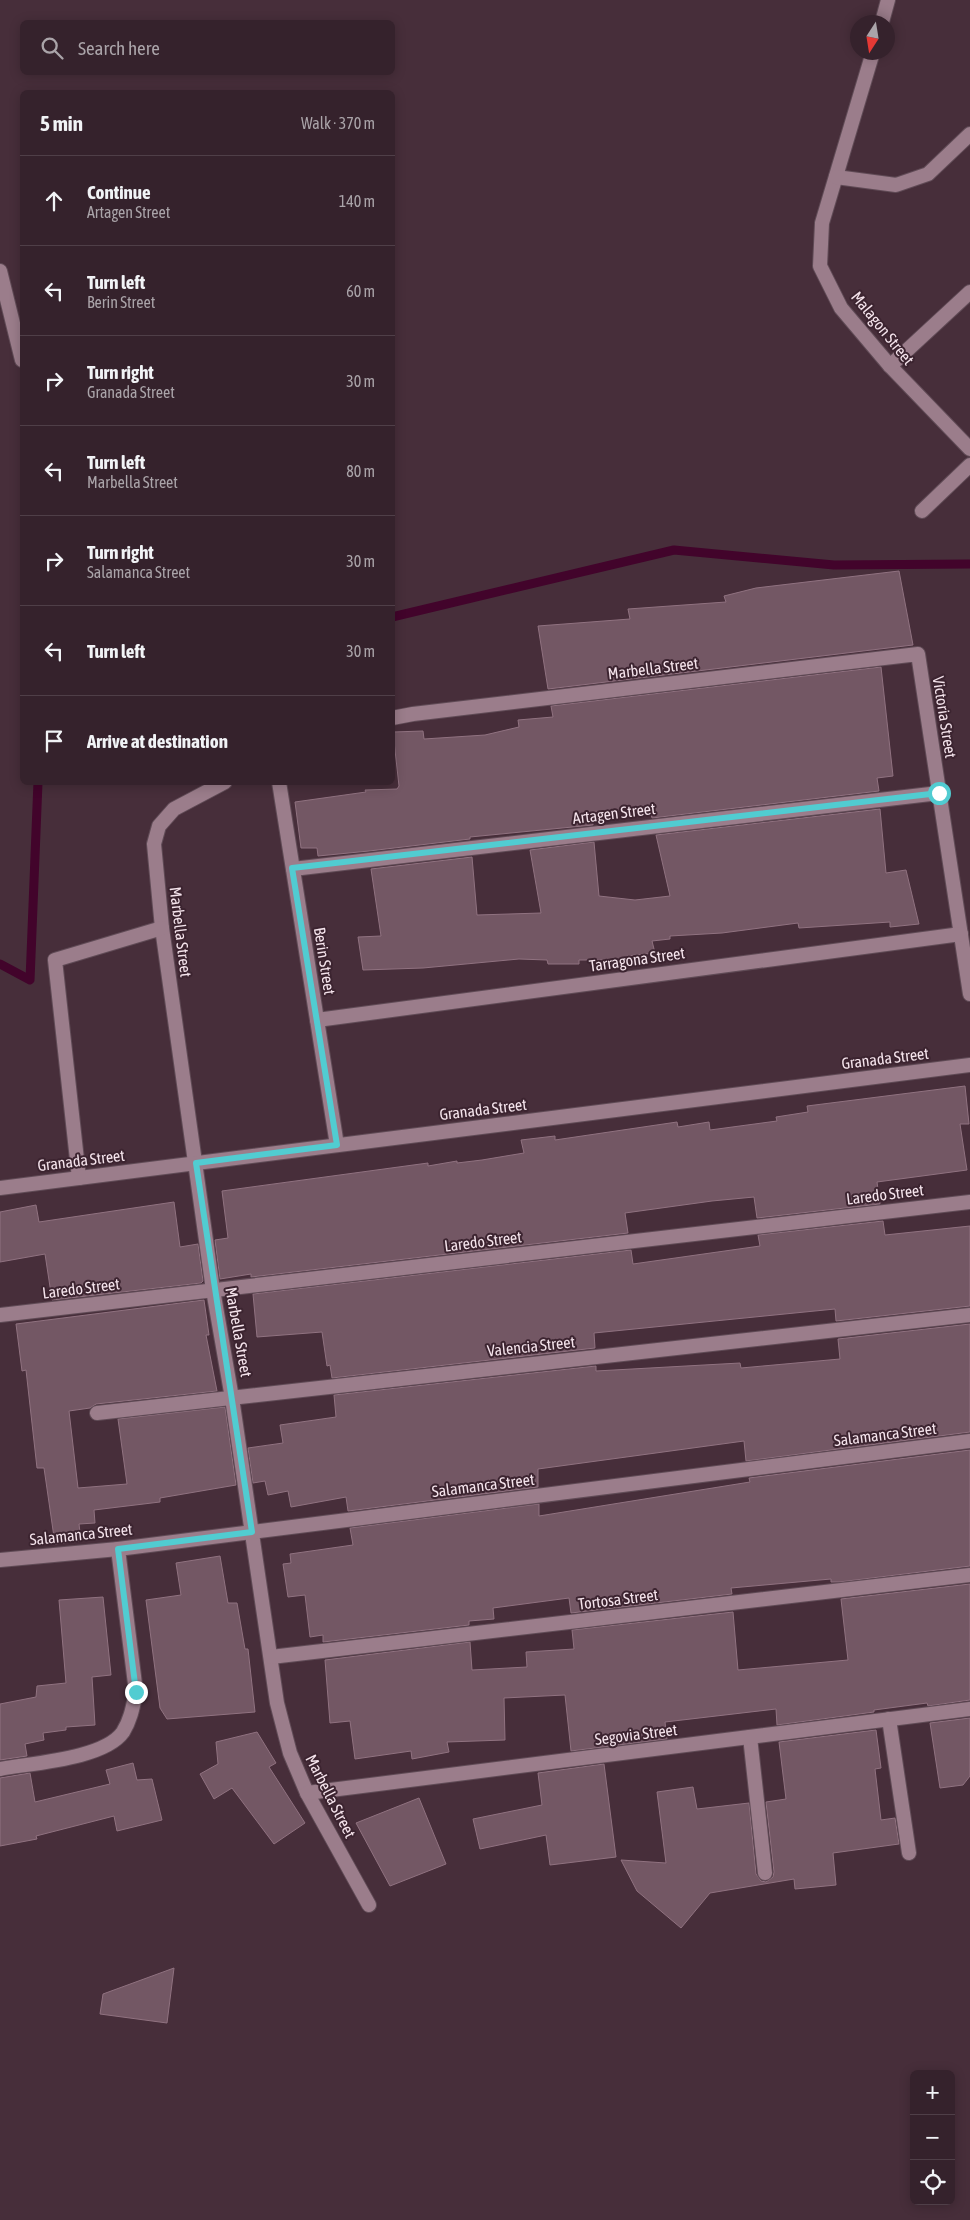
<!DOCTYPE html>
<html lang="en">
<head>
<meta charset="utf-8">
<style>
  :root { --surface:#35222c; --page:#3d2a34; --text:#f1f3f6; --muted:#aaa4a9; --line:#4f3f48 }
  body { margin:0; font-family:"Asap Condensed",sans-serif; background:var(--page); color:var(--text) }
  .controls { position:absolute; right:15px; bottom:15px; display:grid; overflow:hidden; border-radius:8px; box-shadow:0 2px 12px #0003 }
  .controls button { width:45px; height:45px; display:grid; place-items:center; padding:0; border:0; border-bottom:1px solid var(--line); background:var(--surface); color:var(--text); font:25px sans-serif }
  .compass { position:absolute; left:850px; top:15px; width:45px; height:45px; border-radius:50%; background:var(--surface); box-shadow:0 2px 12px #0003; rotate:192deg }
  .stop { position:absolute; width:15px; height:15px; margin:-11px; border:4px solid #51ccd1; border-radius:50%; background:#fff }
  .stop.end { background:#51ccd1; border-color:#fff; box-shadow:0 1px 5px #0008 }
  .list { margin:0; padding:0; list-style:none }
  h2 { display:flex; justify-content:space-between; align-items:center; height:65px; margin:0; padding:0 20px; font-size:21px }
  h2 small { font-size:16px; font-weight:400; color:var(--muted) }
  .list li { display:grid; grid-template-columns:32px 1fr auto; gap:15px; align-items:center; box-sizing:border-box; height:90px; padding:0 20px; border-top:1px solid var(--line) }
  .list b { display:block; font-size:19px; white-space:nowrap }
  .list p { margin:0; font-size:16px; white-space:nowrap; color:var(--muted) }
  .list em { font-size:16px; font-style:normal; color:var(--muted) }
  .icon { flex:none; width:28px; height:28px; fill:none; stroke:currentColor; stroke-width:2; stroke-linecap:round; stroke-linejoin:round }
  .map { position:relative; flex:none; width:970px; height:2220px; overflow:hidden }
  .search { position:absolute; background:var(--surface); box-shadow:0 2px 12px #0003; left:20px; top:20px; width:375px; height:55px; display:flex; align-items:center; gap:12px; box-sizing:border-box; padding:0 18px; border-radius:8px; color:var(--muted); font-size:19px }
  .panel { position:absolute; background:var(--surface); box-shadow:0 2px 12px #0003; left:20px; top:90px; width:375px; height:695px; border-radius:8px }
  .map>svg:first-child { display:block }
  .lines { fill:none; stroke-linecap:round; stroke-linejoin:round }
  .stream { stroke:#42042b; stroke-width:9 }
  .building { fill:#735764; stroke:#907280 }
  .minor-casing { stroke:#604b56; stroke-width:16 }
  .minor { stroke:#9b7d8b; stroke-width:14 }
  .route { stroke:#51ccd1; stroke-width:6 }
  .labels { text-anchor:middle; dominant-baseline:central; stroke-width:4; stroke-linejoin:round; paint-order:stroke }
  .street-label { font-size:16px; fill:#f5e4ec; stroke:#3c2430 }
</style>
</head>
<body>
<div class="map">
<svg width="970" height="2220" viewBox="0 0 970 2220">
  <rect width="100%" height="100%" fill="#472e3a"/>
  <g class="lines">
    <!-- stream -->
    <g class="stream">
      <polyline points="392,617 674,550 834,565 970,564"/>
      <polyline points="0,964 30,980 38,782"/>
    </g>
  </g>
  <!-- building -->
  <g class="building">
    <polygon points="899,571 913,645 548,689 538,626 630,619 628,609 726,602 724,596 756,588"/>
    <polygon points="881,667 893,776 877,778 879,791 652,818 650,811 592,812 593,825 470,837 470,839 369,851 318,856 317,848 301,848 295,802 366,792 365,790 397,789 399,786 393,732 423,731 424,739 485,735 519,727 518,720 553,717 551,706"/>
    <polygon points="880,809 886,873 906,870 919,924 890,927 890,922 799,928 798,923 722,933 670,936 670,939 652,941 655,953 627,956 628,960 579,960 579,964 548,964 547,960 519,959 423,968 363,970 358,937 381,936 371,869 472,857 477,915 541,913 530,850 594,842 599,896 635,900 670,896 656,835"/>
    <polygon points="965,1086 969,1124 960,1124 967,1170 877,1182 880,1204 757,1218 754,1197 712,1201 625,1213 628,1233 251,1277 251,1274 220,1279 215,1240 228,1238 222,1191 428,1163 428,1166 457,1161 457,1163 482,1160 524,1153 521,1140 555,1136 555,1140 677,1122 678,1127 709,1122 710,1130 777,1121 776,1117 808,1112 807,1106"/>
    <polygon points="174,1202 180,1247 198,1244 203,1281 201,1283 52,1300 45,1254 0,1262 0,1212 36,1205 39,1222"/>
    <polygon points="883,1221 885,1235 970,1226 970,1306 836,1321 835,1309 594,1333 595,1348 332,1378 330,1365 327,1366 322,1332 257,1337 253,1294 631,1250 633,1264 760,1246 758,1235"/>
    <polygon points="204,1300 209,1335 206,1335 217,1391 96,1404 90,1408 69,1411 78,1488 127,1484 118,1419 225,1407 236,1485 160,1498 160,1502 94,1510 95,1523 79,1524 81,1541 55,1544 44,1468 37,1468 26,1370 22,1371 16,1324"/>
    <polygon points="970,1324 970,1432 746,1461 744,1441 538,1469 538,1487 348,1511 346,1497 291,1507 288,1491 268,1495 265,1481 253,1483 248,1448 283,1443 280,1425 336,1417 334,1395 596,1366 596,1371 740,1363 741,1368 840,1359 838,1339"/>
    <polygon points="970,1450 970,1566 839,1582 831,1582 831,1579 731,1588 732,1594 571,1613 569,1598 493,1608 494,1619 469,1621 469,1625 323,1642 323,1635 310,1637 305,1595 288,1597 283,1564 291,1563 290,1554 353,1545 350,1528 539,1504 539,1516 750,1482 749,1478"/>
    <polygon points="220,1556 228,1603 237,1603 245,1649 248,1649 255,1712 167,1719 160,1708 146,1600 181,1595 176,1563"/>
    <polygon points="970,1584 970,1700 928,1706 927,1703 874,1710 874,1712 777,1725 776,1709 665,1722 667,1739 571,1751 565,1695 504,1698 505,1740 447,1742 449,1752 412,1759 411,1751 355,1759 350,1721 330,1723 325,1660 470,1642 472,1670 527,1667 526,1652 574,1649 572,1630 733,1612 738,1670 848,1660 841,1599"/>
    <polygon points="103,1597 111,1675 92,1677 95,1725 66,1727 66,1730 43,1733 44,1740 25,1744 27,1756 0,1760 0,1704 36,1697 37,1686 66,1683 59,1600"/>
    <polygon points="970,1718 970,1776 963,1785 940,1788 930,1723"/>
    <polygon points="876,1730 881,1768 875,1769 881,1820 895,1818 899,1844 833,1853 836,1885 795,1889 794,1879 710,1893 681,1928 637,1891 621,1860 666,1863 657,1792 693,1787 697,1809 749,1803 756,1874 761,1881 766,1882 773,1877 774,1872 766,1802 786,1799 779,1742"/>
    <polygon points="257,1732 276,1763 269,1767 305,1823 274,1844 232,1788 214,1799 200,1774 218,1764 216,1742"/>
    <polygon points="133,1763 137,1780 152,1779 162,1820 117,1831 114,1816 36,1836 37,1839 0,1846 0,1778 30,1773 35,1802 110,1784 106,1770"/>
    <polygon points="604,1764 616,1857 550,1865 546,1835 480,1849 473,1819 542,1805 538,1773"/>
    <polygon points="419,1798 446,1864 390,1886 356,1823"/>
    <polygon points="174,1968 167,2023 100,2014 103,1994"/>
  </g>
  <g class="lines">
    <!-- minor casing -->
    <g class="minor-casing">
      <g id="minor">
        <polyline points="882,22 888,0"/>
        <polyline points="873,52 822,223 820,266 841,308 890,366 970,449"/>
        <polyline points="836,177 896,185 928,174 970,134"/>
        <polyline points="0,271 22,360"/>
        <polyline points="890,366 970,292"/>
        <polyline points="922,511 970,465"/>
        <polyline points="392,718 413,714 918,654 970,994"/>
        <polyline points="225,782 174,809 159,826 154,844 162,928 213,1290 232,1398 277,1703 290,1753 307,1793 369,1905"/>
        <polyline points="279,782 337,1145"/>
        <polyline points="293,869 939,793"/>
        <polyline points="317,1020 961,934"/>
        <polyline points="79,1178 55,960 162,928"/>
        <polyline points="0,1188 970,1065"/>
        <polyline points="0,1315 970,1202"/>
        <polyline points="97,1413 970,1315"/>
        <polyline points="0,1560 118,1549 970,1441"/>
        <polyline points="271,1657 970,1575"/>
        <polyline points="889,1719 909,1853"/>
        <polyline points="750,1737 765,1873"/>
        <path d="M0,1769c32,-6 104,-10 123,-37 8,-13 10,-26 13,-40l-18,-143"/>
        <polyline points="307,1793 970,1709"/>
      </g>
    </g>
    <!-- minor -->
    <use href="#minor" class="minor"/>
  </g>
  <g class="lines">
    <!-- route -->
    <polyline class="route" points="136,1692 118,1549 252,1532 196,1163 337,1145 292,868 939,793"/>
  </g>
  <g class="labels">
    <!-- street labels -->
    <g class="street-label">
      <text transform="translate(883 328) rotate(51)">Malagon Street</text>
      <text transform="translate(653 668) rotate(-7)">Marbella Street</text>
      <text transform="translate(945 717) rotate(81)">Victoria Street</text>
      <text transform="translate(614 813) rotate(-7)">Artagen Street</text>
      <text transform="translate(181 932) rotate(83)">Marbella Street</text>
      <text transform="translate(637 959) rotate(-8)">Tarragona Street</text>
      <text transform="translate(325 961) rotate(81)">Berin Street</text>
      <text transform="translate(885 1058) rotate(-7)">Granada Street</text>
      <text transform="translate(483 1109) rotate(-7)">Granada Street</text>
      <text transform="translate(81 1160) rotate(-7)">Granada Street</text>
      <text transform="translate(885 1194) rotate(-7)">Laredo Street</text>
      <text transform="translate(483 1241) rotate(-7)">Laredo Street</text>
      <text transform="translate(81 1288) rotate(-7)">Laredo Street</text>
      <text transform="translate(239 1332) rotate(80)">Marbella Street</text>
      <text transform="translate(531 1346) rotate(-6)">Valencia Street</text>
      <text transform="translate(885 1434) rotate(-7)">Salamanca Street</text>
      <text transform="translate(483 1485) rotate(-7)">Salamanca Street</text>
      <text transform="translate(81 1534) rotate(-6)">Salamanca Street</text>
      <text transform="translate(618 1599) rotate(-7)">Tortosa Street</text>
      <text transform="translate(636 1734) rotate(-7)">Segovia Street</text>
      <text transform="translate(331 1796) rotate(63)">Marbella Street</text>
    </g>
  </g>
</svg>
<div class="controls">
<button>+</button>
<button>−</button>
<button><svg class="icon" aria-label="locate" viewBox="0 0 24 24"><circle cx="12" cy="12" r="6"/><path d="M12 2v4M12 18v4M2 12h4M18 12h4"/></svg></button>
</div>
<svg class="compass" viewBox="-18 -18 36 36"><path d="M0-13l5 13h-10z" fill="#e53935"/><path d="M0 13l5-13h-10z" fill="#aaa4a9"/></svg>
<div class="stop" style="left:939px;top:793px"></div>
<div class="stop end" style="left:136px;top:1692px"></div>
<div class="search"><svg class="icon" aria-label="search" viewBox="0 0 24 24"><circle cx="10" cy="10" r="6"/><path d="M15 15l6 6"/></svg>Search here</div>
<section class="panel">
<h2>5 min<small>Walk · 370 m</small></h2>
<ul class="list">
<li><svg class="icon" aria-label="ahead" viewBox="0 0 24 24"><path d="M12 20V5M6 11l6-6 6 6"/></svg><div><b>Continue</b><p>Artagen Street</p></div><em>140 m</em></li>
<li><svg class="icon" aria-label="left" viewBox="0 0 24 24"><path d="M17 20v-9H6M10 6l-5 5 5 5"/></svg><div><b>Turn left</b><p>Berin Street</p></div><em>60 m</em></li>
<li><svg class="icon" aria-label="right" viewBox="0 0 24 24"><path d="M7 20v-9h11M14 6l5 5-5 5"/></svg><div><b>Turn right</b><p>Granada Street</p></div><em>30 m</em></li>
<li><svg class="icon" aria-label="left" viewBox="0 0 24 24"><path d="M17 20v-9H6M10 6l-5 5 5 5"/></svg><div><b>Turn left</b><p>Marbella Street</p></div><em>80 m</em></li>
<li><svg class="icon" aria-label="right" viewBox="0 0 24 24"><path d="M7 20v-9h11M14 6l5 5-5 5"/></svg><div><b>Turn right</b><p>Salamanca Street</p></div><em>30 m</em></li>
<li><svg class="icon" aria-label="left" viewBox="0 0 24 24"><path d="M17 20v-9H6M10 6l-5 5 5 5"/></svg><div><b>Turn left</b></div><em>30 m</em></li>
<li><svg class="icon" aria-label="arrive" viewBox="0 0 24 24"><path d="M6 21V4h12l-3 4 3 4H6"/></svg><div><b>Arrive at destination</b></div></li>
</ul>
</section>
</div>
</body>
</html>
